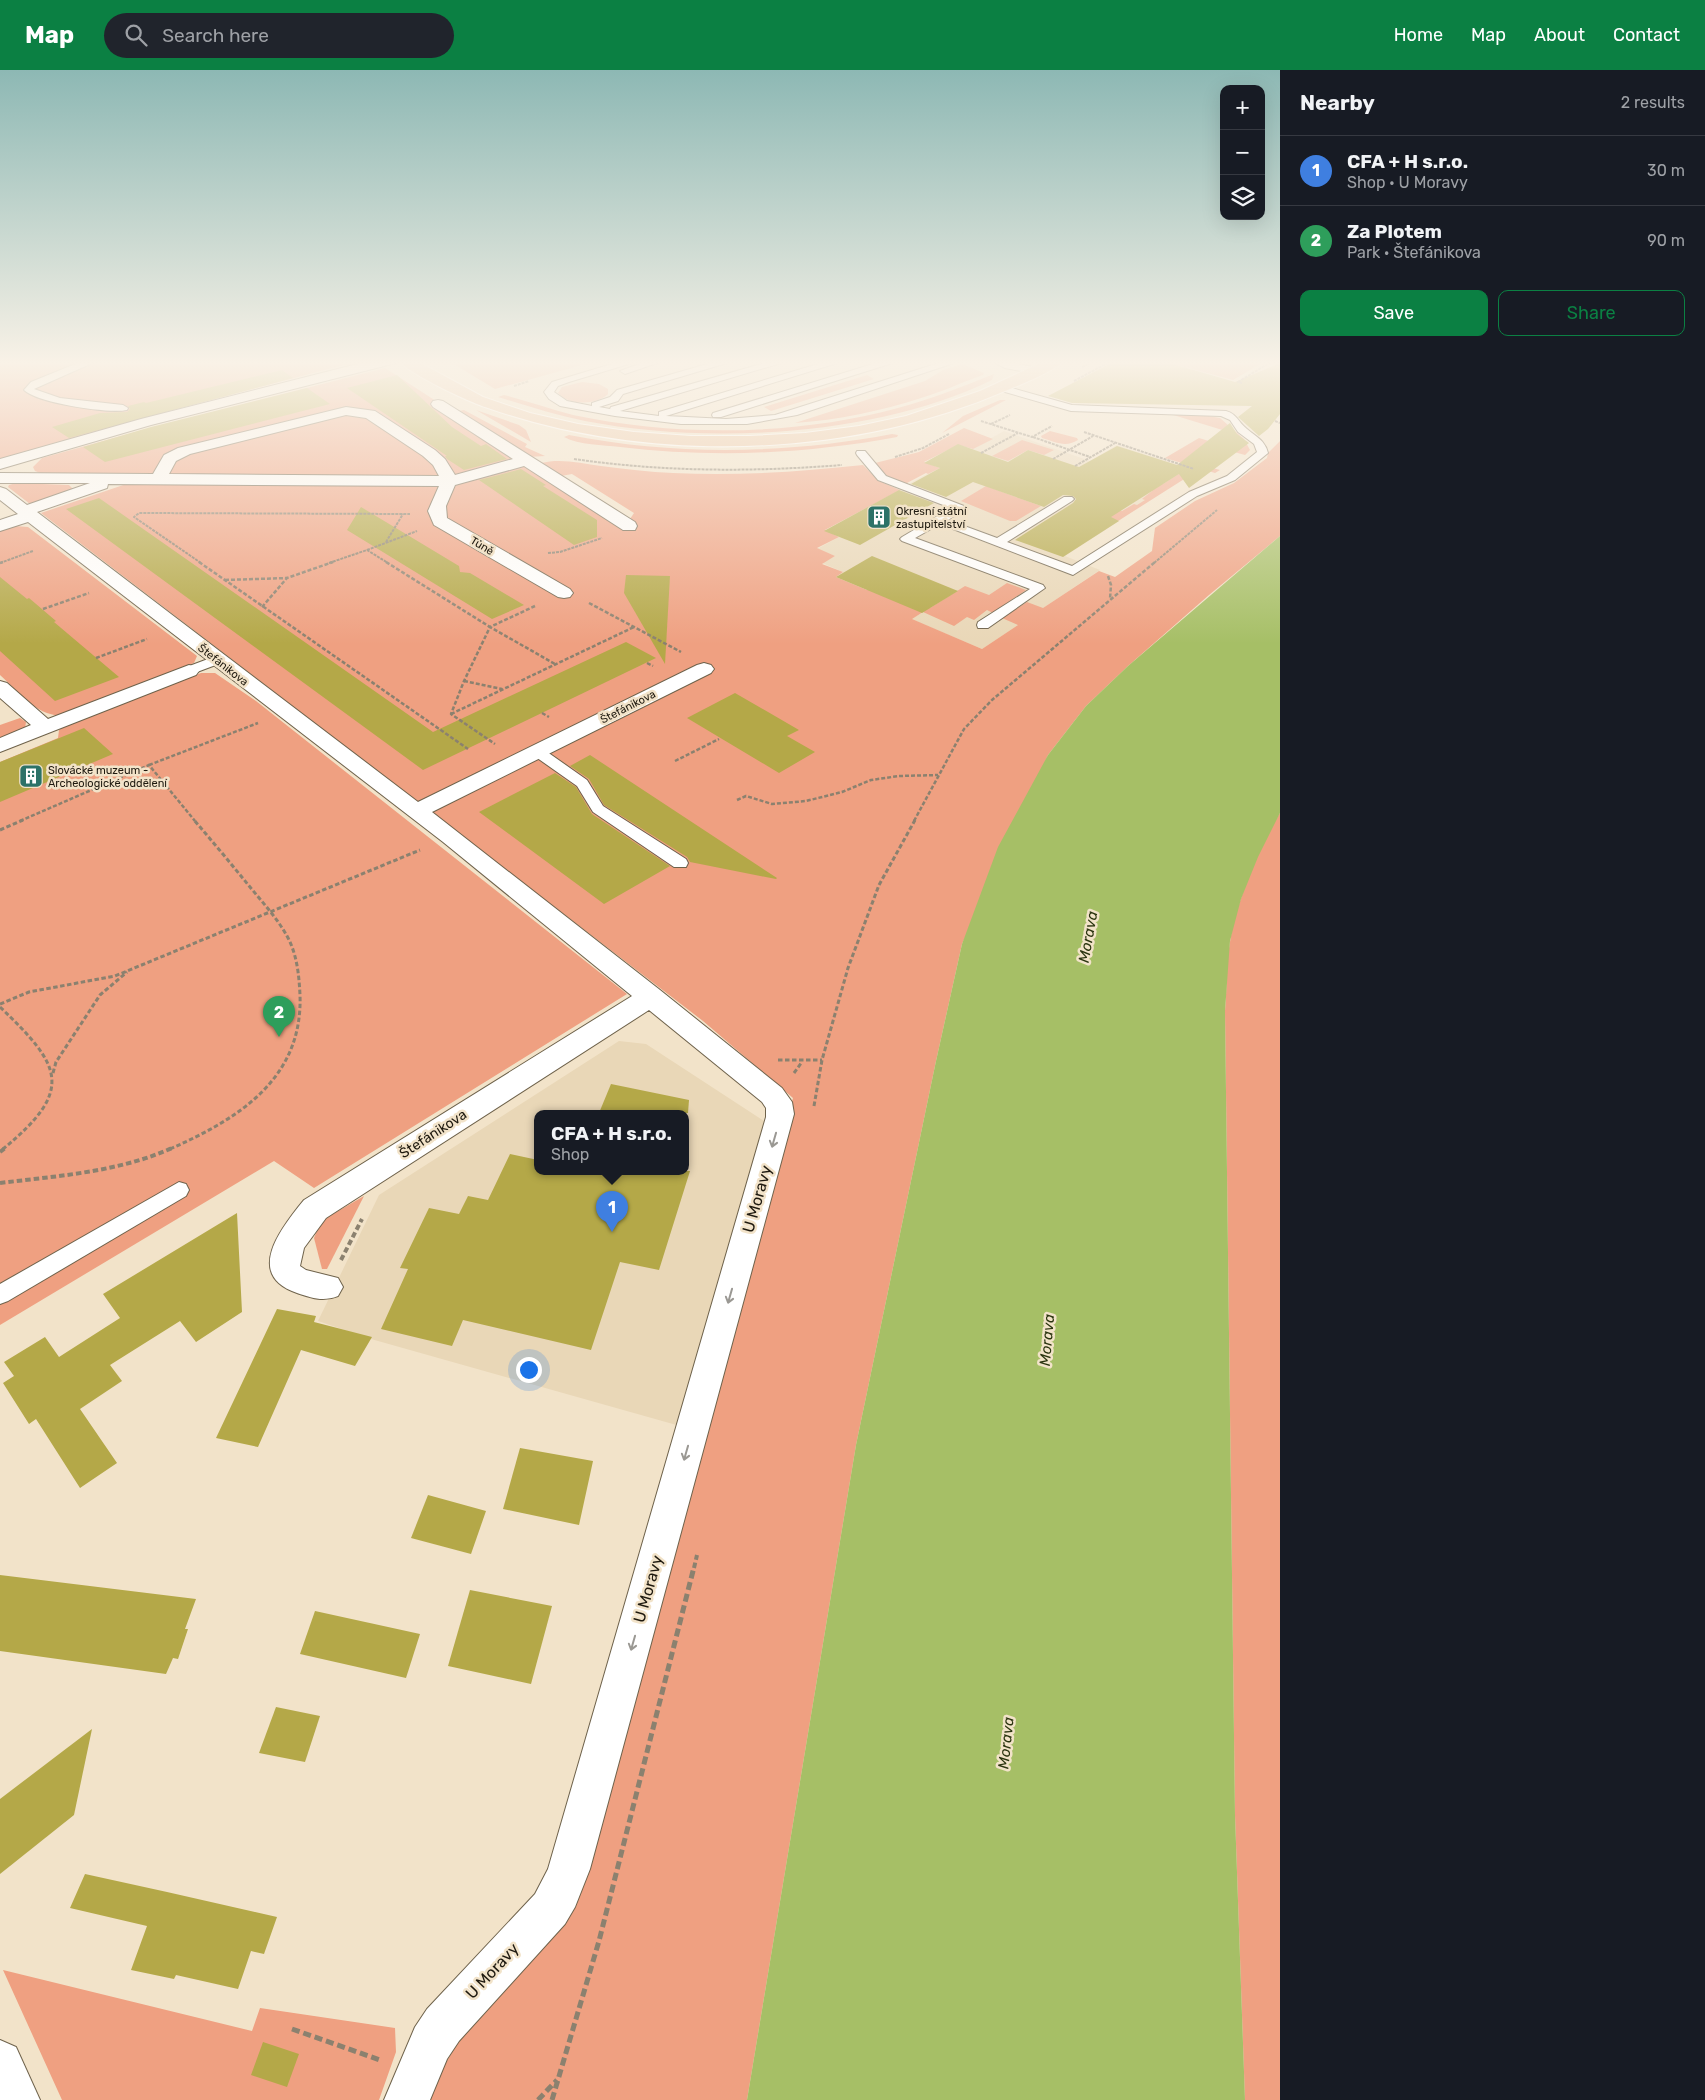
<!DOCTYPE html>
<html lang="en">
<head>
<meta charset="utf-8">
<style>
  :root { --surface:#171b24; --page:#20242c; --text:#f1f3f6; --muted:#9ea1a6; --line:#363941; --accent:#0b8043 }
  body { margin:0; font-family:Rubik,sans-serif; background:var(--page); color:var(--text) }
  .controls { position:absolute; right:15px; top:15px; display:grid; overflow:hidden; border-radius:10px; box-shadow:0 5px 20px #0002 }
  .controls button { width:45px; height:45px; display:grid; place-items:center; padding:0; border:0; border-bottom:1px solid var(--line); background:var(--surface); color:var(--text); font:25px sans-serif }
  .you { position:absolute; left:528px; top:1299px; width:18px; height:18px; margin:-12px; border:4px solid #fff; border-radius:50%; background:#1a73e8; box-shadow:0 0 0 8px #1a73e833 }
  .badge { display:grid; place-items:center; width:32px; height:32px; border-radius:50%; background:var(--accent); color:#fff; font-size:16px; font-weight:700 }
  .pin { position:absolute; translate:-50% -41px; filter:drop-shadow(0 1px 2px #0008) }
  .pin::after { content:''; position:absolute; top:26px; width:18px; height:15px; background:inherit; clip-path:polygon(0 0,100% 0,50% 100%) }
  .popup { position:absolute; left:534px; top:1040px; width:155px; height:65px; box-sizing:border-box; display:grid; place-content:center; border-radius:10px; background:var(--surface); filter:drop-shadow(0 1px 4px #0005); font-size:16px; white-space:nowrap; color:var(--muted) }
  .popup b { font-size:19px; color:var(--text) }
  .popup::after { content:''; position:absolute; left:50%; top:100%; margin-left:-10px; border:10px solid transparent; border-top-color:var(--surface) }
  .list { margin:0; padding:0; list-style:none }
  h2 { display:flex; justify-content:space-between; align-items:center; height:65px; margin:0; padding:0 20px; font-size:21px }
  h2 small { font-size:16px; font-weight:400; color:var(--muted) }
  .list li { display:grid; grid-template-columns:32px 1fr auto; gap:15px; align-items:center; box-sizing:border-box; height:70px; padding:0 20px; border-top:1px solid var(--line) }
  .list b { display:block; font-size:19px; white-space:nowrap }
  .list p { margin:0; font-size:16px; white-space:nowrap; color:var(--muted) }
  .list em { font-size:16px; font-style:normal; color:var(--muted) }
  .actions { display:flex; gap:10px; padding:15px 20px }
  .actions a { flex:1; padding:11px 0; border:1px solid var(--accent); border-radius:10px; text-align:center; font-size:18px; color:var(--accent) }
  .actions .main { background:var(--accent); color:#fff }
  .icon { flex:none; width:28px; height:28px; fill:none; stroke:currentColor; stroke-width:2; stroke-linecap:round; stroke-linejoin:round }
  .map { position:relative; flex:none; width:1280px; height:2030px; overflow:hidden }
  header { display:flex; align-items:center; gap:30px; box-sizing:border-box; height:70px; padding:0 25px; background:var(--accent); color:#fff }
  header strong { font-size:24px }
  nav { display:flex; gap:28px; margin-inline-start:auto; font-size:18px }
  .search { width:350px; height:45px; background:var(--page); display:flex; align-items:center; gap:12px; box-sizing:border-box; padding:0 18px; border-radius:28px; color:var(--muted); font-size:19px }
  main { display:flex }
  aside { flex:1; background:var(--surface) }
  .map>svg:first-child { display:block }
  .built { fill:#e9d7b7; fill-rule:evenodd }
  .green { fill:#efa081 }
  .water { fill:#a6bf66 }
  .building { fill:#b4a848 }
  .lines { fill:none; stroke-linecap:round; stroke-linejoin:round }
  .service-casing { stroke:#6e624b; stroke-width:2 }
  .minor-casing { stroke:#6e624b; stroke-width:2 }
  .primary-casing { stroke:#fff; stroke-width:2 }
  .path-far4 { stroke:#8b816f; stroke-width:2; stroke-dasharray:3 1; stroke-linecap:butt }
  .path-far3 { stroke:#8b816f; stroke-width:2.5; stroke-dasharray:4 2; stroke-linecap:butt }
  .path-far2 { stroke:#8b816f; stroke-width:3; stroke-dasharray:4.5 2.5; stroke-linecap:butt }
  .path-far1 { stroke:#8b816f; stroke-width:4; stroke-dasharray:5.5 3; stroke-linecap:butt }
  .path { stroke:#8b816f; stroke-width:5; stroke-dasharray:8 4; stroke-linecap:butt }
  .service { fill:#fff; fill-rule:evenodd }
  .minor { fill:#fff; fill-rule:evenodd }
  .primary { fill:#ebc4a1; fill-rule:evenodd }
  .oneway { stroke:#9a9893 }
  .labels { text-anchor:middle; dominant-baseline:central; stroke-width:5; stroke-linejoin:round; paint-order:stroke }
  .far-poi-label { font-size:11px; fill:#1e190f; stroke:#f2e3c9; text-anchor:start }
  .far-street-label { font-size:11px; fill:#1e190f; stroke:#f2e3c9 }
  .street-label { font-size:14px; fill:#1e190f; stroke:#f2e3c9 }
  .water-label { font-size:15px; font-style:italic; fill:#2b3510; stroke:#f2e3c9 }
  .near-street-label { font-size:16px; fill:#1e190f; stroke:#f2e3c9 }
</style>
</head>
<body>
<header>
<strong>Map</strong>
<div class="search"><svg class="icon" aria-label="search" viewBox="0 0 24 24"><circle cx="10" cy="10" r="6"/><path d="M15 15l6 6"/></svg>Search here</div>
<nav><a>Home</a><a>Map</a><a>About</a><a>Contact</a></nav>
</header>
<main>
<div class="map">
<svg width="1280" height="2030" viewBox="0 0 1280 2030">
  <rect width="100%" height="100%" fill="#f2e3c9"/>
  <!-- built -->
  <g class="built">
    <polygon points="1004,361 1090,391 1117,375 1188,398 1119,451 1065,486 1100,500 982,579 911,549 929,539 867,520 836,507 843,502 822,493 835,486 817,479 839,467 824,461"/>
    <path d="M619,971l27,3 118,77 -84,305 -309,-87 -53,-18 61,-126zM538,1043h148v58h-148z"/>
  </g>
  <!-- green -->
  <g class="green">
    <polygon points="0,290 352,290 355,292 164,342 0,389"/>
    <polygon points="447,290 600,290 495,319"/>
    <polygon points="1174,290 1267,290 1233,310 1170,293"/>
    <path d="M962,294l22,9 -1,2c-21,7 -41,17 -62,23 -40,13 -83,22 -126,25l130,-42 18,-11z"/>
    <path d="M385,298l68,44 11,-2 63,34 -2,3 20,9 -17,1 102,62 4,-6 -62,-39 -11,2 -20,-13c19,-5 40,0 60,3 24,3 48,6 72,7 64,3 126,-1 190,-8l16,16 21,9 -75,40 14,7 -22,11 18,8 -13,8 21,8 -7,5 31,13 8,-4 55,22 35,-22 24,9 18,-12 19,7 -33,23 -6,-3 -13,10 -7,-3 -13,9 -31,-14 -11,7 70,30 36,-24 -16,-7 25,-16 16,6 56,-37 16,6 37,-26 3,-23 40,-27 39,-18 33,-25 1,-5 12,-12v95l-71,59 -81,71 -42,40 -38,49 -86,189 -26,117 -80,384 -109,655h-319c23,-59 63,-102 104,-148l219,-692 42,-162 -90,-77 -662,-508 100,-34 -98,-5 -8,-3 -2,-4 9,-9 108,-30z"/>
    <path d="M994,304l-2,6c-114,56 -283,65 -407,41 -30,-6 -58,-15 -87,-24l6,-2c23,6 46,14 69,20 105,22 221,21 325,-7 33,-9 64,-21 96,-34z"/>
    <polygon points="867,305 874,309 771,341 764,337"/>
    <path d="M582,312l17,2 9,5v5c-11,11 -40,12 -50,-1l4,-6z"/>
    <polygon points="1000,330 1006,330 942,363 963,346"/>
    <polygon points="476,340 519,355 526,360 531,372"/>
    <polygon points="1170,344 1197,344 1220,348 1244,369 1250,380 1245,385 1205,374 1184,390 1220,400 1215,403 1165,388 1199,368 1212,372 1229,362"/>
    <polygon points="964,358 993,369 973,379 958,375 924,392 940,398 928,404 926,403 907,413 909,415 907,416 884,405 875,393 919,382"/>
    <path d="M1050,361l27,7 1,2c-13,8 -22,2 -36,-2l-1,-2z"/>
    <path d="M892,364l6,1 -1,2c-91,17 -184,21 -277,10 -17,-2 -41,-2 -56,-10l5,-2c107,21 217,19 323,-1z"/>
    <polygon points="1022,370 1054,380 1044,385 1028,380 1008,391 992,386"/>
    <polygon points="1188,398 1189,406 1118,451 1101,445 1113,438 1122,441 1134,434 1137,435 1145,430 1142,429 1152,421 1145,419 1156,412 1163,414"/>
    <polygon points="16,413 69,415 73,419 30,434 8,417 9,415"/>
    <polygon points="986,416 1041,436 1016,451 1010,451 961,431"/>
    <path d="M15,456l13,1 169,129 -3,7 -133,53c-27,-2 -42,-24 -61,-41v-144z"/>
    <polygon points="201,603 215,603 256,631 627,924 314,1118 274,1091 0,1255 0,692 58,668 59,660 67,655"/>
    <polygon points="20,648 26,652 25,659 0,670 0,655"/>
    <path d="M1280,743v1287h-35l-10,-285 -10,-804c2,-23 1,-47 5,-69 6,-39 29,-96 50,-129z"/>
    <polygon points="364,1126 327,1199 322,1199 314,1168 321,1151"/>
    <polygon points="3,1900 252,1961 260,1938 395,1958 396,1982 379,2030 62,2030"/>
  </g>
  <!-- water -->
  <polygon class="water" points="1280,466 1280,743 1258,787 1241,829 1230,871 1225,941 1235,1745 1245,2030 747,2030 856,1375 936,991 962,874 998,777 1048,685 1086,636 1128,596"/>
  <!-- building -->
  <g class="building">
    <polygon points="1117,290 1159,290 1235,312 1280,293 1280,344 1268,359 1259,366 1238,347 1252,336 1072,333 1048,326"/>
    <polygon points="282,300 293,308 69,368 52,357 100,343 127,342 130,339 128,336 144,332 146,333"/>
    <polygon points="397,305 452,357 481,376 486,374 507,389 464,400 447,389 445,386 447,386 347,318"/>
    <polygon points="307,318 330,334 105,392 83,377 151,357"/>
    <polygon points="1230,353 1237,364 1249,373 1189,418 1179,404 1111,447 1119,451 1063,487 1015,470 1073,433 1076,429 1073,426 1063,425 1044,437 973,412 946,427 911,414 940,398 924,393 958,374 1008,392 1028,380 1079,397 1117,376 1177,395"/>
    <polygon points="521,399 546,415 543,416 597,450 597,467 574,475 479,410"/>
    <polygon points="899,420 934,433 860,475 824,461"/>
    <polygon points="99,428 433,662 626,572 656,588 423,700 66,439"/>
    <polygon points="361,437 459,496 460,502 470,503 524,535 492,549 347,460"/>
    <polygon points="872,486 958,521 922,543 836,507"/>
    <polygon points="626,505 670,506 665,594 624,523"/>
    <polygon points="0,507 27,529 29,528 56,551 54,552 119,607 55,631 0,581"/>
    <polygon points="735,623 799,660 787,666 815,682 779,703 687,648"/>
    <polygon points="84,658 113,684 0,732 0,692"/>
    <polygon points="590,685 777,808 776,809 690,792 687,787 604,735 589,709 570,696"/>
    <polygon points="555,703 576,717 592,744 670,796 604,834 479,742"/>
    <polygon points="611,1014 689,1030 688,1043 599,1043"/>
    <polygon points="510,1084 538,1090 538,1101 690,1101 659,1200 620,1192 591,1280 463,1250 452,1276 381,1259 408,1199 400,1198 429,1138 459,1144 468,1126 488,1130"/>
    <polygon points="237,1143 242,1242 196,1272 180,1251 110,1295 122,1311 80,1339 117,1393 80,1418 36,1349 29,1354 3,1313 14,1306 4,1292 45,1267 59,1287 120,1248 103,1224"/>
    <polygon points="277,1239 316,1246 314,1252 372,1267 355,1296 301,1280 258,1377 216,1368"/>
    <polygon points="520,1378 593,1391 579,1455 503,1439"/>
    <polygon points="428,1425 486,1441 471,1484 411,1468"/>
    <polygon points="0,1505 196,1529 185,1559 188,1559 178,1589 173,1588 166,1604 0,1581"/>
    <polygon points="470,1520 552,1536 531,1614 448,1596"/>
    <polygon points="315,1541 420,1564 406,1608 300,1584"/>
    <polygon points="276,1637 320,1646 305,1692 259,1683"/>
    <polygon points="92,1659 74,1745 0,1804 0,1729"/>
    <polygon points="85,1804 167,1822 277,1847 264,1884 251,1881 238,1919 176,1905 174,1909 131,1900 147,1856 70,1838"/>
    <polygon points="263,1972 299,1984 287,2017 251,2005"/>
  </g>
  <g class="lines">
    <!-- service casing -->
    <g class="service-casing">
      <g id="service">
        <path d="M85,290h14l-65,29 26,9 63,7 5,3 -1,2c-18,4 -90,-7 -103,-20l7,-8z"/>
        <polygon points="625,290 642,290 569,312 558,316 554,322 567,331 592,336 592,333 610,327 617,320 721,290 737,290 623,324 618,331 599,337 610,339 611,337 775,290 791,290 620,341 659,346 659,342 831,290 847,290 666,346 726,349 775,345 948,290 963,290 797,345 747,354 681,354 615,346 560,336 549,329 544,322 552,312"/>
        <polygon points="650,290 666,290 625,304 620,301"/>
        <polygon points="886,290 902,290 721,347 713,347 712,345 713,343"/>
        <path d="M990,290c17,0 34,5 50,9l2,2 -5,3 -32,-6z"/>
        <path d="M1001,315l71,20 154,6c11,3 12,11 21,18 9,8 18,11 21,24l-33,27 -38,16 -124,79 -133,-51 -25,14 128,47 2,3 -57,40h-10l-1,-3 1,-3 52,-33 -128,-48 -2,-2 2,-2 49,-29 -73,-28 -21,-25 -1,-2 1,-2h8l21,25 78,30 2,2 -2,2 -16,10 49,18 67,-41h8l2,2 -2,2 -65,41 65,24 117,-74 38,-16 30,-24 -3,-8 -16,-12 -8,-12 -9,-4 -150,-5 -73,-21 -2,-2z"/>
        <polygon points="216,586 221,587 223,590 221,593 189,605 182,601 184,598"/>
        <polygon points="538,678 543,679 587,710 603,736 686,789 688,793 686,797 674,797 593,742 577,716 533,685 531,682 533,679"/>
        <polygon points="179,1112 186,1114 189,1120 186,1126 8,1231 0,1234 0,1214"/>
      </g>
    </g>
    <!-- minor casing -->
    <g class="minor-casing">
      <g id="minor">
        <polygon points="373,290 398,290 396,293 151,355 0,399 0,389 141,349"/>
        <path d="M438,330l5,1 192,121 2,4 -2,4h-12l-99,-64 -69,19 -9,21 1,12 123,71 3,4 -3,4 -6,1 -6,-1 -124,-72 -6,-14 11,-25 -331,-2 -1,4 -70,24 381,290 279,-137 7,-2 7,2 3,4 -3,4 -279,139 228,178 122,98 10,14 2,12 -204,755 -15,38 -10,17 -106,117 -12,18 -17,41h-46l31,-73 12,-18 108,-115 13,-25 218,-752v-9l-4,-6 -113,-92 -323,208 -22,30 -4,18 6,4 32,8 5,9 -5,9c-15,6 -26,2 -41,-3 -53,-18 -16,-65 7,-93l328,-204 -189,-154 -415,-320 -28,9v-11l18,-6 -18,-14v-13l6,2 21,16 63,-22h-90v-10l153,1 11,-19 14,-7 168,-41 29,4 60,39 10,9 10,16 58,-16 -80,-52 -2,-3 2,-3zM346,345l20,3 57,38 10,9 6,11 -270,-2 7,-13 14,-7z"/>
        <polygon points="189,595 196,597 199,601 196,605 0,682 0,668 31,655 0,628 0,611 7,613 48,649"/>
        <polygon points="0,1970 16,1977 40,2030 0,2030"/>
      </g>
    </g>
    <!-- primary casing -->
    <g class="primary-casing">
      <path id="primary" d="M398,290h17l68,37 47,16 48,11 56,8 57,4h58l56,-3 54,-7 47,-10 74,-25 67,-31h18c-8,10 -47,26 -60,31 -158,68 -356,73 -517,17 -19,-6 -79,-34 -90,-48z"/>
    </g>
    <!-- path-far4 -->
    <g class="path-far4">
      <polyline points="1160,295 1169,290"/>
      <polyline points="1082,297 1095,290"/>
      <polyline points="1074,311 1113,290"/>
      <polyline points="1242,313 1238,312 1274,290"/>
      <polyline points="514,316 529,311"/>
      <polyline points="981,351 1032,367 1052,356"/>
      <polyline points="1275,351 1280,353"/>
      <polyline points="991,354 1010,345"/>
      <polyline points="1084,362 1194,399"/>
      <polyline points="1033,367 1090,387"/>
      <polyline points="981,383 1018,363"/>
      <polyline points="895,387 923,378 949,364"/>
      <path d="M574,389c90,13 178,13 268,6"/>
      <polyline points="1053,389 1093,366"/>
      <polyline points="1075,396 1115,373"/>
      <polyline points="386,472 403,444"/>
      <polyline points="367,480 417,461"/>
      <polyline points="548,483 560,482 602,468"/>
      <polyline points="0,493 33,481"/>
      <polyline points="201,493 134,447 139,443 410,444"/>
      <polyline points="329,493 367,480 388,493"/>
      <polyline points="1154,493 1217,440"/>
    </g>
    <!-- path-far3 -->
    <g class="path-far3">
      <polyline points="199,492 468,679"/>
      <polyline points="386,492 490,557 464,611 451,644 495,674"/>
      <polyline points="0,493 3,492"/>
      <polyline points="1108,506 1111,515 1110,529"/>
      <polyline points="225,510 287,508"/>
      <polyline points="589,533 681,582"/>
      <polyline points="535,536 490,557 555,594"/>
      <polyline points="262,537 287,508 333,492"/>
      <polyline points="43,539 89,523"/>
      <polyline points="96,588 147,569"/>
      <polyline points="647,593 653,596"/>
      <polyline points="464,611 502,619"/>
      <polyline points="542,643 549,647"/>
      <polyline points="451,644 634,557"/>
      <polyline points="675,691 719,669"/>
      <polyline points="149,695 258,653"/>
      <polyline points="737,730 746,726 772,734 806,731 842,722 871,710 899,706 938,705"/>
      <polyline points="20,751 149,695 195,751"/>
      <polyline points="914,751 964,659 992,630 1155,492"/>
    </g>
    <!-- path-far2 -->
    <g class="path-far2">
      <polyline points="0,760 23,750"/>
      <polyline points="0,934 29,922 115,906 420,780"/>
      <path d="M0,937c62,59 75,83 3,142"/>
      <polyline points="778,990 822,990"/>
      <polyline points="53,1003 56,992 100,925 127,902"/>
      <polyline points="794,1003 802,992"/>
      <polyline points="814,1036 822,990 848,898 879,815 915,750"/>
      <path d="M170,1079c68,-30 133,-70 130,-154 -1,-20 -3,-41 -13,-59 -10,-18 -24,-33 -37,-49 -18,-22 -37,-45 -56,-67"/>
    </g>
    <!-- path-far1 -->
    <g class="path-far1">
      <polyline points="0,1082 5,1078"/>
      <path d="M0,1113c57,-7 119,-11 172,-35"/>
      <polyline points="341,1190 362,1149"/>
      <polyline points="694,1498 697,1485"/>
    </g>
    <!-- path -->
    <g class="path">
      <polyline points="292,1959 380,1990"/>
      <polyline points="538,2030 557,2010"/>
      <polyline points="552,2030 599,1871 694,1497"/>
    </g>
    <!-- service -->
    <use href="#service" class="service"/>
    <!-- minor -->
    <use href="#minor" class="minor"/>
    <!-- primary -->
    <use href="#primary" class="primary"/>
  </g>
  <!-- one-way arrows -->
  <defs><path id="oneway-shaft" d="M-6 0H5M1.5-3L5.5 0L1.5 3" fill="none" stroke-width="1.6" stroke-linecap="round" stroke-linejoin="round" transform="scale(1.25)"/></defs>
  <g class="oneway">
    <use href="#oneway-shaft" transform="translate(774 1070) rotate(106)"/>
    <use href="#oneway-shaft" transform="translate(730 1226) rotate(106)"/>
    <use href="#oneway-shaft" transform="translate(686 1383) rotate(106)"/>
    <use href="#oneway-shaft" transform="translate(633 1573) rotate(106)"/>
  </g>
  <!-- sky -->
  <linearGradient id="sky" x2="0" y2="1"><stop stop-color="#8db8b4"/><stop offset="0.51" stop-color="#f9f2e7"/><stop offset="1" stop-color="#f9f2e7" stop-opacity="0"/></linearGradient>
  <rect width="1280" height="574" fill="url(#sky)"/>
  <!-- icons -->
  <defs>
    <g id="building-square" transform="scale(1.25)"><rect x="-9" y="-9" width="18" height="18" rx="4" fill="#2c7268" stroke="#f2e3c9"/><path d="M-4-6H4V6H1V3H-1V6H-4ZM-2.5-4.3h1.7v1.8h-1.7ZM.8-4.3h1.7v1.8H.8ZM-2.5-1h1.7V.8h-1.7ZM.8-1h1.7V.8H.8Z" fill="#fff"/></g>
  </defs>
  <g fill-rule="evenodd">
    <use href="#building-square" x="879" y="447"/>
    <use href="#building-square" x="31" y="706"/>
  </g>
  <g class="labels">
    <!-- far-poi labels -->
    <g class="far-poi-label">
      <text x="896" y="441">Okresní státní<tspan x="896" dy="13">zastupitelství</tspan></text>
      <text x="48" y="700">Slovácké muzeum -<tspan x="48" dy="13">Archeologické oddělení</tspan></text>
    </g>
    <!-- far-street labels -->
    <g class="far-street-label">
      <text transform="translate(482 476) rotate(31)">Tůně</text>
      <text transform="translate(223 595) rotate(38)">Štefánikova</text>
      <text transform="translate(628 637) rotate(-27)">Štefánikova</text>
    </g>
    <!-- street labels -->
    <g class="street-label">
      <text transform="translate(433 1064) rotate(-33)">Štefánikova</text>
    </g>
    <!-- water labels -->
    <g class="water-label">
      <text transform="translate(1088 867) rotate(-80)">Morava</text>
      <text transform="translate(1047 1270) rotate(-85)">Morava</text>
      <text transform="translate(1006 1673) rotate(-84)">Morava</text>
    </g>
    <!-- near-street labels -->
    <g class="near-street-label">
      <text transform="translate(757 1129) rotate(-74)">U Moravy</text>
      <text transform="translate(648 1519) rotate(-74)">U Moravy</text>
      <text transform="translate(492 1901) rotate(-47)">U Moravy</text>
    </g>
  </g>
</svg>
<div class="controls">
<button>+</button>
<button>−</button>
<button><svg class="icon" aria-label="layers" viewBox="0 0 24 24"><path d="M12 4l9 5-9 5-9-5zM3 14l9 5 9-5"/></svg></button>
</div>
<div class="you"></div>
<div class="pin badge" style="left:612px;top:1162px;background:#3f7fe0">1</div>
<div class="popup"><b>CFA + H s.r.o.</b>Shop</div>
<div class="pin badge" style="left:279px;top:967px;background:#2e9e5b">2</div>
</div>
<aside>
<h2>Nearby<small>2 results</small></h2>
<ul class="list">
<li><span class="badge" style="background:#3f7fe0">1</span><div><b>CFA + H s.r.o.</b><p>Shop · U Moravy</p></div><em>30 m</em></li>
<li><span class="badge" style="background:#2e9e5b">2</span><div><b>Za Plotem</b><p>Park · Štefánikova</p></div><em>90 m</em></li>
</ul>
<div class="actions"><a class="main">Save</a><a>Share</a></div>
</aside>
</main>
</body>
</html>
